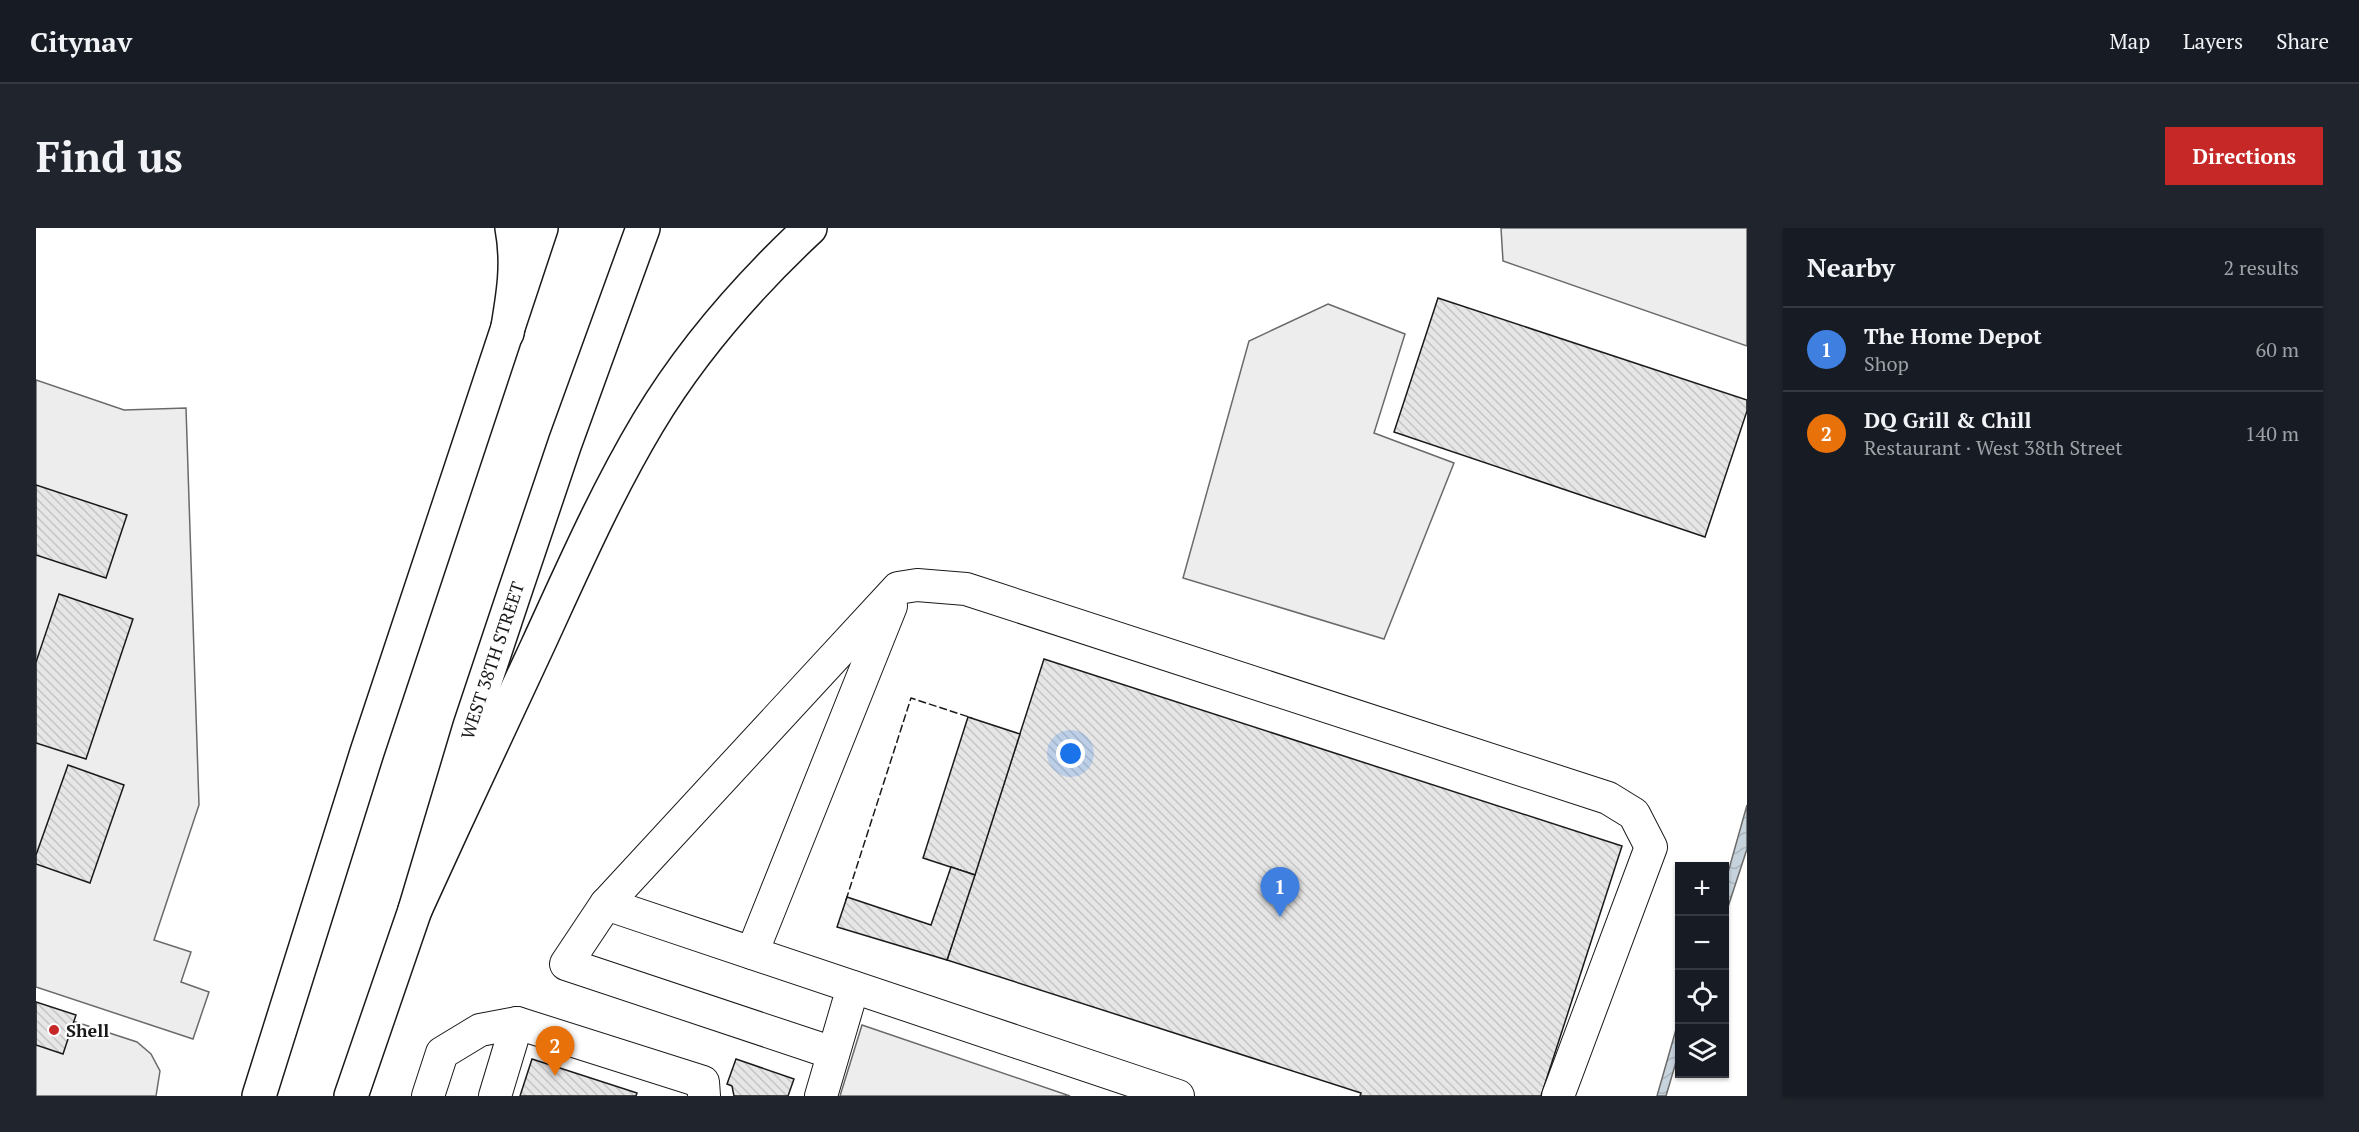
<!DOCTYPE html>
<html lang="en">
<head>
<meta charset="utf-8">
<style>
  :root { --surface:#171b24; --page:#20242c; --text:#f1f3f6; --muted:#9ea1a6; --line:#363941; --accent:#c62828 }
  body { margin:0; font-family:"PT Serif",serif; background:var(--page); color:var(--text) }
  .controls { position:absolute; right:18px; bottom:18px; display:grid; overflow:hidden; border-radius:0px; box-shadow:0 2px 4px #0004 }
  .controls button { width:54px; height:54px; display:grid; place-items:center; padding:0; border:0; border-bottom:2px solid var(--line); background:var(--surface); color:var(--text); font:30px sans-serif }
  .you { position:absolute; left:1035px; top:526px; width:21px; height:21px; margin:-15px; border:4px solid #fff; border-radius:50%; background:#1a73e8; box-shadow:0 0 0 9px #1a73e833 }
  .badge { display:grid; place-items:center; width:39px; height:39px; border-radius:50%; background:var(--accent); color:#fff; font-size:20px; font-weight:700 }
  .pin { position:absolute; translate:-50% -50px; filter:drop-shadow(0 2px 3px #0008) }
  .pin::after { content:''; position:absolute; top:32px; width:21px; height:18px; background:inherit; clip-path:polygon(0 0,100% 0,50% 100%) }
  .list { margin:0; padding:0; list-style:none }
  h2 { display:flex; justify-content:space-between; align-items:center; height:78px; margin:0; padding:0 24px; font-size:26px }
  h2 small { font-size:20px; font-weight:400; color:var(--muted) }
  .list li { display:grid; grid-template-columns:39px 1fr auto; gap:18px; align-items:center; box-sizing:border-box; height:84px; padding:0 24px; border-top:2px solid var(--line) }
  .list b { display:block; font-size:22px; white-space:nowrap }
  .list p { margin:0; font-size:20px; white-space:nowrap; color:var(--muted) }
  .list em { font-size:20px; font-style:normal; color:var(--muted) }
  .icon { flex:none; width:33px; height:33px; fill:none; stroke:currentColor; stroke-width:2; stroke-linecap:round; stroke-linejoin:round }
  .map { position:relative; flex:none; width:1711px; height:868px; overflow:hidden; border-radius:0px }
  header { display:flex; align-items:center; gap:36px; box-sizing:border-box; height:84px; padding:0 30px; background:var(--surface); border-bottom:2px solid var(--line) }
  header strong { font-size:28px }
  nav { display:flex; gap:33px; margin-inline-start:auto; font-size:21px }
  .intro { display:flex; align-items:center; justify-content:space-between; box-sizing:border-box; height:144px; padding:0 36px }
  h1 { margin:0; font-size:42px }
  .button { padding:15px 27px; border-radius:0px; background:var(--accent); color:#fff; font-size:21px; font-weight:700 }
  main { display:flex; gap:36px; padding:0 36px }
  aside { flex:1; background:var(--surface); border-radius:0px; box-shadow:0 2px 4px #0004 }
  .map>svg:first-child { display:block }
  .parking { fill:#ededed; stroke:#6a6a6a; stroke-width:1.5 }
  .water { fill:url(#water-waves); stroke:#6a6a6a; stroke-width:1.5 }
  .building { fill:url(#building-back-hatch); stroke:#1a1a1a; stroke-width:1.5 }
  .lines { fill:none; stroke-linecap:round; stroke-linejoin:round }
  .minor-casing { stroke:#1a1a1a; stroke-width:34 }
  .major-casing { stroke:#1a1a1a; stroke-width:36 }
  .highway-casing { stroke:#1a1a1a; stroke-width:36 }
  .minor { stroke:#fff; stroke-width:32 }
  .major { stroke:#fff; stroke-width:33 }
  .highway { stroke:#fff; stroke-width:33 }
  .fence { stroke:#1a1a1a; stroke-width:1.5; stroke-dasharray:8 3; stroke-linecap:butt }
  .poi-dot { fill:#c62828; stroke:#fff; stroke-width:2 }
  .labels { text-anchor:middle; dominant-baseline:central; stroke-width:4.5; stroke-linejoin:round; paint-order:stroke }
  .street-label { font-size:18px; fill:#1a1a1a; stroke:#fff }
  .poi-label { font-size:18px; font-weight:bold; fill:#1a1a1a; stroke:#fff; text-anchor:start }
</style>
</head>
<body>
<header>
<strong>Citynav</strong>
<nav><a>Map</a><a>Layers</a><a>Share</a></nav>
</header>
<div class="intro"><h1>Find us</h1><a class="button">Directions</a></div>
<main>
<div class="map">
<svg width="1711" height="868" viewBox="0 0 1711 868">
  <defs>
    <pattern id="water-waves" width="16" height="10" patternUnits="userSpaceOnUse" patternTransform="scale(1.5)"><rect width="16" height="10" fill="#c6d2dc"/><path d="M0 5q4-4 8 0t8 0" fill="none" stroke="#aab4bc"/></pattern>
    <pattern id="building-back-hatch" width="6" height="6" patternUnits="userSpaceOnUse" patternTransform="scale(1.5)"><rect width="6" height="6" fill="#e6e6e6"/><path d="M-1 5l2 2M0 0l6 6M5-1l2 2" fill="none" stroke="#c5c5c5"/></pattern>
  </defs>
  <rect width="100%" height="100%" fill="#fff"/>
  <!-- parking -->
  <g class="parking">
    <polygon points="1465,0 1711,0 1711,118 1467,33"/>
    <polygon points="1292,76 1369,106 1338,205 1418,235 1348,411 1147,350 1213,113"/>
    <polygon points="0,152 88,182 150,180 163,577 118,712 155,724 145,754 173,764 157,811 0,759"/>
    <polygon points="0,781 101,814 115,826 124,843 120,868 0,868"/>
    <polygon points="826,797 1034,868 804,868"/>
  </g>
  <!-- water -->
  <g class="water">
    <polygon points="1711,577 1711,621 1689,688 1689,655"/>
    <polygon points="1643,791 1643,824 1630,868 1621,868"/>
  </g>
  <!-- building -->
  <g class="building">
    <polygon points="1402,70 1711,172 1711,183 1669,309 1358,204"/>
    <polygon points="0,257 91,287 70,350 0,327"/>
    <polygon points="23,366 97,391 50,531 0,515 0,434"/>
    <polygon points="1008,431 1586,618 1505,868 1324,868 1325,865 911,732"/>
    <polygon points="932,489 984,506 939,647 887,630"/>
    <polygon points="32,537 88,557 54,655 0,636 0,627"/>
    <polygon points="915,639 939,647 911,732 801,699 811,669 895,697"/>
    <polygon points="0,774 40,787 27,826 0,817"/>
    <polygon points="496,831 601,865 600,868 484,868"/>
    <polygon points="700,831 758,851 752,868 698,868 696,858 691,856"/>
  </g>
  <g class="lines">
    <!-- minor casing -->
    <g class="minor-casing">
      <g id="minor">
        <polyline points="570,676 530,736 797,825"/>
        <polyline points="716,725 855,378"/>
        <polyline points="392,868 406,825 444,802 481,795 667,854 668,868"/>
        <polyline points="459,868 481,795"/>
        <polyline points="785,868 817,759"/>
        <polyline points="1142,868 570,676 862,360 881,357 930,361 1572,570 1598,586 1615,619 1522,868"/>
      </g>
    </g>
    <!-- major casing -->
    <g class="major-casing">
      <g id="major">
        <polyline points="223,868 331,524 505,0"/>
        <path id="s1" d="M315,868l64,-186 55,-184 43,-129 52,-154 78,-215"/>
      </g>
    </g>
    <!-- highway casing -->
    <g class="highway-casing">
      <g id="highway">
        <path d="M471,105c6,-36 12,-68 5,-105"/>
        <path d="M379,682c40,-88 81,-176 122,-263 35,-76 68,-152 111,-224 43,-72 101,-138 162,-195"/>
      </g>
    </g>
    <!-- minor -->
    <use href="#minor" class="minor"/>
    <!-- major -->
    <use href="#major" class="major"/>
    <!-- highway -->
    <use href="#highway" class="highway"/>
    <!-- fence -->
    <polyline class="fence" points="810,672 875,470 936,490"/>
  </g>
  <!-- markers -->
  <circle class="poi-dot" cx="18" cy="802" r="6"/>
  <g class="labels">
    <!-- street labels -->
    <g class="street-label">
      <text stroke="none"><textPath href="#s1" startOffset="458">WEST 38TH STREET</textPath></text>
    </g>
    <!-- poi labels -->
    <g class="poi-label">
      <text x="30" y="802">Shell</text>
    </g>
  </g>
</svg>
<div class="controls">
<button>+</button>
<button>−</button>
<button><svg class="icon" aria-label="locate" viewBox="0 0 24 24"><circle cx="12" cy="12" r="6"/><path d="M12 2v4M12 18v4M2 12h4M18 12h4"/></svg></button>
<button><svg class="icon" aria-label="layers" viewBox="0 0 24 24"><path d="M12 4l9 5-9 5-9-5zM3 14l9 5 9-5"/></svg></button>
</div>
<div class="you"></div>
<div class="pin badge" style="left:1244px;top:689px;background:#3f7fe0">1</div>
<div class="pin badge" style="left:519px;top:848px;background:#e8710a">2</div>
</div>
<aside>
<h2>Nearby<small>2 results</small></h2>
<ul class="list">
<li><span class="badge" style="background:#3f7fe0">1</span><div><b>The Home Depot</b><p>Shop</p></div><em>60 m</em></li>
<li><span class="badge" style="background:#e8710a">2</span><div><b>DQ Grill &amp; Chill</b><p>Restaurant · West 38th Street</p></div><em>140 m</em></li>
</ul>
</aside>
</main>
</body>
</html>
